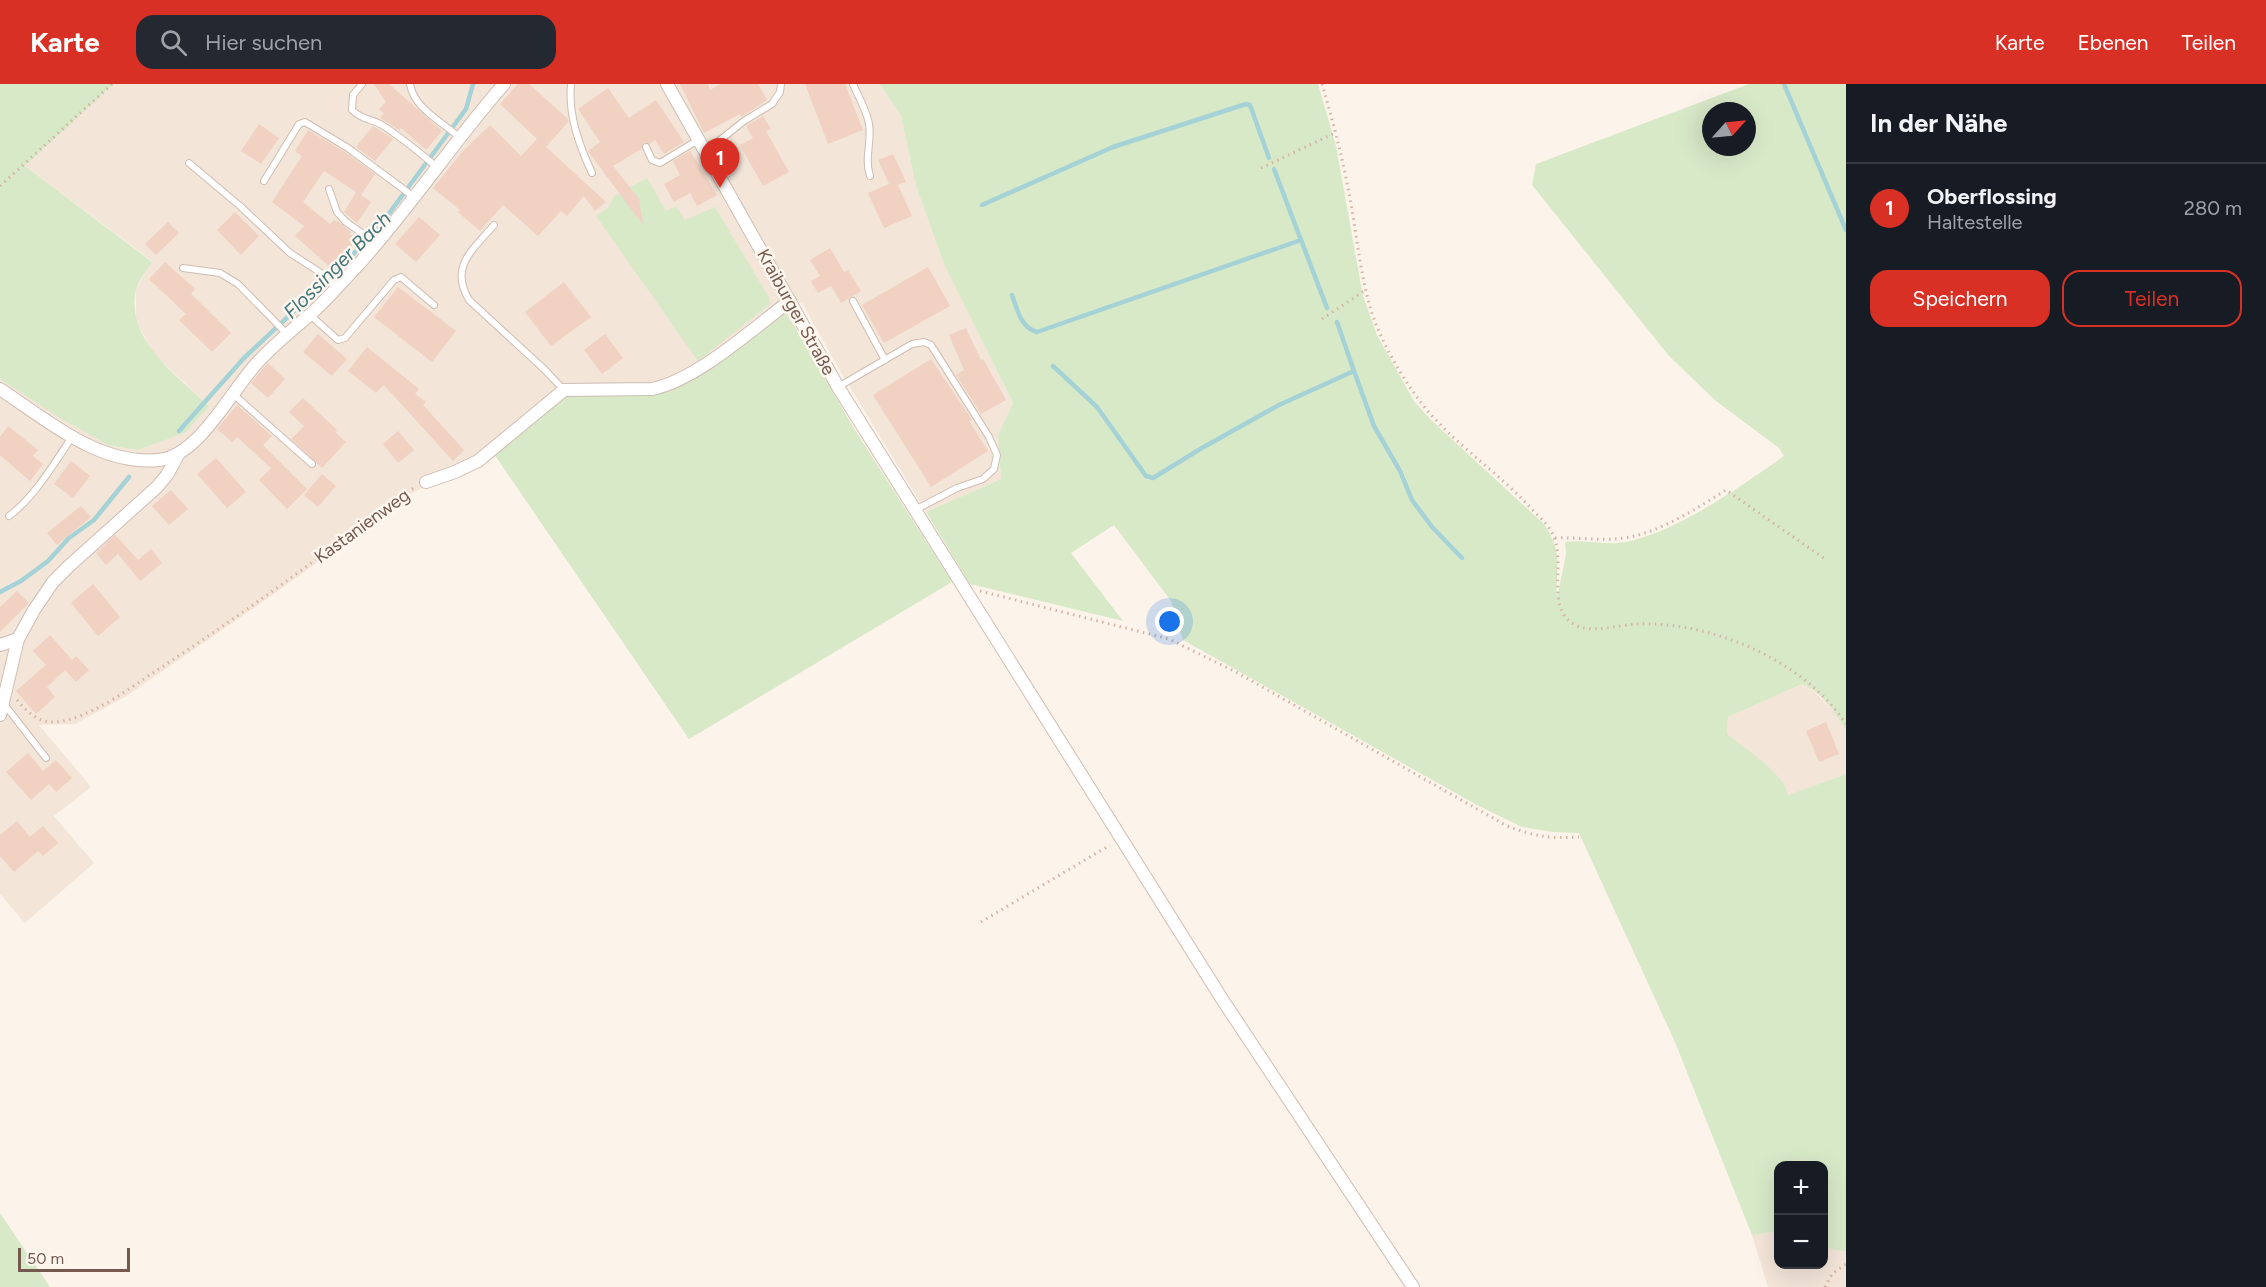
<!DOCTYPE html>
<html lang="de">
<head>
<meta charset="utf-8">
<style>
  :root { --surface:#171b24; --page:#242831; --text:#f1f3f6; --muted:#9ea1a6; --line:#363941; --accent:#d93025 }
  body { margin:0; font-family:Figtree,sans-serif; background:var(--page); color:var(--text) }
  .controls { position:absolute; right:18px; bottom:18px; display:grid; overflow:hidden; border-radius:12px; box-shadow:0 6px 24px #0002 }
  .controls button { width:54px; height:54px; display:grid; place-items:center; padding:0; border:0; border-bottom:2px solid var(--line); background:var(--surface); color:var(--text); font:30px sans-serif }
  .compass { position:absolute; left:1702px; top:18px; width:54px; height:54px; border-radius:50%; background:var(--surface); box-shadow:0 6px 24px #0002; rotate:63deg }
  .scale { position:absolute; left:18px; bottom:15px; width:112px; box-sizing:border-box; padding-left:6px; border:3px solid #75594e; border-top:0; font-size:16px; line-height:21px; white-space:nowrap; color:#75594e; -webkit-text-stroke:4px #fef7f0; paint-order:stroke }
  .you { position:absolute; left:1170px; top:538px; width:21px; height:21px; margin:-15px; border:4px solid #fff; border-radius:50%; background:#1a73e8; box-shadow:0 0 0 9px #1a73e833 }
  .badge { display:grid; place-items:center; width:39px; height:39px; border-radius:50%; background:var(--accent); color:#fff; font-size:20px; font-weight:700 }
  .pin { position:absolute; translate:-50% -50px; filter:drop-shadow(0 2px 3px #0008) }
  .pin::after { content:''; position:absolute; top:32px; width:21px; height:18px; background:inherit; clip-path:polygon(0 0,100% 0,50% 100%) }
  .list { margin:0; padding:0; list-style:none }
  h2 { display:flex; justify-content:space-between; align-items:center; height:78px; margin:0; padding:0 24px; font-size:26px }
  h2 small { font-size:20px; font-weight:400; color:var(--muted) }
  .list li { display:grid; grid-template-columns:39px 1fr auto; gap:18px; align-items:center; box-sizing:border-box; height:90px; padding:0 24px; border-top:2px solid var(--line) }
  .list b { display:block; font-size:22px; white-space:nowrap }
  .list p { margin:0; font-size:20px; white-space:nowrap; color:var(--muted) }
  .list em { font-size:20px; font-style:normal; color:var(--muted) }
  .actions { display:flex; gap:12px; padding:18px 24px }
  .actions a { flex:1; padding:14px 0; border:2px solid var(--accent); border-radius:18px; text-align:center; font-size:21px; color:var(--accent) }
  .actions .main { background:var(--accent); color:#fff }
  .icon { flex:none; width:33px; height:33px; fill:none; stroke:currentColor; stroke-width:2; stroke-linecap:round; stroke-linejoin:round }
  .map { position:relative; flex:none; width:1846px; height:1203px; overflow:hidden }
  header { display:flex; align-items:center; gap:36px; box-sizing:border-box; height:84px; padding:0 30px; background:var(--accent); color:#fff }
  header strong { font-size:28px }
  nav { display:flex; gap:33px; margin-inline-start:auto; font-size:21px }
  .search { width:420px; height:54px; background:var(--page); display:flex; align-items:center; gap:15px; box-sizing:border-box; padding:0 21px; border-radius:18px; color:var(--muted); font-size:22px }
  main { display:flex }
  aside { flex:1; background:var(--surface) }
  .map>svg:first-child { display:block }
  .residential { fill:#f3e5d8 }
  .green { fill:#d8e9c8; fill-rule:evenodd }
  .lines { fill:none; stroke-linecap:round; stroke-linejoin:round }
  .stream { stroke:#a5d2d6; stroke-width:4.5 }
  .building { fill:#f0d1c2 }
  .lane-casing { stroke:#cfbdb2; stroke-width:8 }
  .street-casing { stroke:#cfbdb2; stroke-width:14 }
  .path { stroke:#d5b4a5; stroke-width:3; stroke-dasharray:1.5 4.5; stroke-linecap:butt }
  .lane { stroke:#fff; stroke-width:6 }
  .street { stroke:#fff; stroke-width:12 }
  .labels { text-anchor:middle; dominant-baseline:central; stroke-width:5; stroke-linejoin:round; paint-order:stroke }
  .street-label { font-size:18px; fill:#75594e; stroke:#fef7f0 }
  .water-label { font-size:20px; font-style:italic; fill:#427579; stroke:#fef7f0 }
</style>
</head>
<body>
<header>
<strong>Karte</strong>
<div class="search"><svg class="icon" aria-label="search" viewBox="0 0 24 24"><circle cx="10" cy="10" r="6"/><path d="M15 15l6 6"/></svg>Hier suchen</div>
<nav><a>Karte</a><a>Ebenen</a><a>Teilen</a></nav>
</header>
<main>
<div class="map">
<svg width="1846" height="1203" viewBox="0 0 1846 1203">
  <rect width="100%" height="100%" fill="#fcf3ea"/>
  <!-- residential -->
  <g class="residential">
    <polygon points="114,0 880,0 901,32 916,102 944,180 1013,319 998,351 1001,395 926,428 842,290 802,219 785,225 689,296 494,370 410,410 274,510 125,613 75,640 39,641 91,703 54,732 94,779 25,839 0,810 0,295 63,336 110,362 138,366 185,349 209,322 153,269 136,237 136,205 152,177 25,82"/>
    <polygon points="1802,600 1809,602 1837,631 1846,646 1846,690 1788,711 1727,651 1728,633"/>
    <polygon points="1778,1147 1778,1180 1824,1180 1824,1161 1833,1166 1846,1167 1846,1203 1768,1203 1752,1151"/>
  </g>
  <!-- green -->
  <g class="green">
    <path d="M0,0h114l-89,82 127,96c-4,8 -14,18 -16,28 -11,50 42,86 73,116l-24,27 -47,17 -28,-4 -47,-26 -63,-41z"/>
    <path d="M880,0h438l18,62 27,150 14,39 37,66 17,19 113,104c20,29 11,43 13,74l9,-44 -1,-12c20,-3 43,4 60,0 50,-9 117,-56 159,-86l-5,-8 -63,-47 -47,-45 -137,-171 4,-21 213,-80h97v646c-10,-16 -26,-40 -44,-46l-74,33 -1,17c17,14 58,40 61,61l58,-21v477l-13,-1 -9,-5v-79h-46v65l-26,4 -77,-193 -96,-209 -26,-1 -31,-5 -45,-22 -294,-165 -12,-39 -57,-76 -43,28 52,68 -153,-37 -44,-72 75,-33 -3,-44 15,-32 -69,-139 -28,-78 -15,-70zM1711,27h36v36h-36z"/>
    <polygon points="647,94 666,127 676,122 685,136 715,123 770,215 770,220 698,277 596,132 609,123 614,112"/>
    <polygon points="785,225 853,343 952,498 689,655 494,370 563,311 661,307"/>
    <polygon points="0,1129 50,1203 0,1203"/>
  </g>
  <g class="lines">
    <!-- stream -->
    <g class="stream">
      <polyline points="1784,0 1846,146"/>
      <polyline points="1274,85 1301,156"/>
      <polyline points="982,121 1113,63 1246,20 1250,21 1269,74"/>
      <path d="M1012,211c5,14 9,33 25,37l264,-92 26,68"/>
      <polyline points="1337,238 1354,287"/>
      <polyline points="1053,282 1097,323 1146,392 1153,394 1202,364 1279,321 1354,287 1374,342 1400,387 1412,416 1432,443 1462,474"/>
      <polyline points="179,347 244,274 342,182 379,143 466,25 473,0"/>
      <polyline points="0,508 21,497 48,477 69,454 94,436 129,393"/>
    </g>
  </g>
  <!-- building -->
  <g class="building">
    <polygon points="374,0 389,0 442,47 426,66 401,44 399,46 380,34 384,29 379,25 386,18"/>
    <polygon points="518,0 529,0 568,35 568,38 546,63 606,118 595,127 584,112 567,132 561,127 538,152 503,121 480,147 458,128 460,126 433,104 463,67 490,41 521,72 537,55 500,20"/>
    <polygon points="680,0 708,0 710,6 721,0 758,0 767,16 741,33 740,30 704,49"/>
    <polygon points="805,0 845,0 863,46 828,60"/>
    <polygon points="608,4 629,34 656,16 684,58 664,70 655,56 650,60 644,58 641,65 613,82 639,115 643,141 588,67 600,58 578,25"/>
    <polygon points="763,32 771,45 766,47 789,88 763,102 740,61 753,54 746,42"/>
    <polygon points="259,40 279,54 261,80 241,67"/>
    <polygon points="373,42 393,55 375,77 356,63"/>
    <polygon points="308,46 345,68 375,90 361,111 371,118 357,139 344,128 356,108 324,87 303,118 330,140 334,136 337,138 338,137 351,148 350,150 357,156 331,184 295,152 304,142 272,118 302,72 295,67"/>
    <polygon points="690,67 717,111 697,122 690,109 674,118 664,100 680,91 673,77"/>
    <polygon points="893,70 906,98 898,101 912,132 884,144 868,109 889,100 878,76"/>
    <polygon points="235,128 259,152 241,171 217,146"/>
    <polygon points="419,133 440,151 416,178 395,160"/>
    <polygon points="168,138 179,149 156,171 145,160"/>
    <polygon points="830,164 844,188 848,186 861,207 841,219 831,202 818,209 811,197 820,192 810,176"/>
    <polygon points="165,178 195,205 191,210 231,249 212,268 179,236 186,230 149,195"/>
    <polygon points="928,183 950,222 884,259 862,221"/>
    <polygon points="564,198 591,233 551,262 525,228"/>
    <polygon points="398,203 456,247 432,278 374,233"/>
    <polygon points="966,244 981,276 983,275 1006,316 981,330 956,291 964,286 949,251"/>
    <polygon points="318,250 347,275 332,292 303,268"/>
    <polygon points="605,250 623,274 602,290 584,266"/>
    <polygon points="367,263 419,305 415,310 426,318 423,321 464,366 453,377 384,301 376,309 348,287"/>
    <polygon points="931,275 972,336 969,337 988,367 931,403 873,311"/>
    <polygon points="268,279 285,295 268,314 251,299"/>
    <polygon points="303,314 337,346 335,348 346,358 322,384 291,355 304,342 289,328"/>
    <polygon points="237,321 272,352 263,361 307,405 287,425 259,396 271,384 237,353 232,358 217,345"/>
    <polygon points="8,342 38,366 33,372 43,380 30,397 0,371 0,353"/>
    <polygon points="398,347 414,366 398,379 383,360"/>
    <polygon points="216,374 246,408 227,424 197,390"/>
    <polygon points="71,377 90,392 73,414 54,400"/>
    <polygon points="322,390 336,402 318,423 304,411"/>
    <polygon points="171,406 188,425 169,441 152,422"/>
    <polygon points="81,422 91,433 57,461 47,449"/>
    <polygon points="115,451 138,476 151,465 162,479 140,497 118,470 106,481 96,469"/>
    <polygon points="93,500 120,533 98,552 71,519"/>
    <polygon points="17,507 29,519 0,548 0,523"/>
    <polygon points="50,551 72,576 76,572 89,586 76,598 65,586 47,603 55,613 36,630 16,607 46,581 33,567"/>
    <polygon points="1826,638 1839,670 1819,678 1806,647"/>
    <polygon points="28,669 43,687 56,676 72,694 56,708 49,700 31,716 6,688"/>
    <polygon points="17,737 30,753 43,742 58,759 43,772 38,767 14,788 0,772 0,751"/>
  </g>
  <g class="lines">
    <!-- lane casing -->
    <g class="lane-casing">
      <g id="lane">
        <path d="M362,0l-9,11 -1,15c11,11 19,8 30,15 19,12 38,28 55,42"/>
        <path d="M410,0c4,25 33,38 50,54"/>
        <path d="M571,0c-3,31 8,61 21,89"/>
        <path d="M853,0c5,12 14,27 16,40 3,18 -5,34 1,52"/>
        <polyline points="646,63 652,76 660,79 698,56"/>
        <polyline points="705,68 744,37 772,20 780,8 781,0"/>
        <polyline points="189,79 240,122 290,169 321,189 336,203"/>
        <polyline points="264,97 299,40 305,38 348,64 414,113"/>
        <polyline points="329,105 337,128 346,138 376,159"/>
        <path d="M494,141c-21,25 -45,41 -25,75l75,69 20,21"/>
        <polyline points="183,184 220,189 238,200 287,250"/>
        <polyline points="853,217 885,276"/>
        <polyline points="310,231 338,256 345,254 394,196 401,193 434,221"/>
        <polyline points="838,303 912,260 924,258 931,261 989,353 997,371 994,385 983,395 957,404 915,426"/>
        <polyline points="232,309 312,380"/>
        <path d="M9,432c25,-18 46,-54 63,-79"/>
        <polyline points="4,620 46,674"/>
      </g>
    </g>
    <!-- street casing -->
    <g class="street-casing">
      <g id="street">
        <polyline points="667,0 838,303 1222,915 1413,1203"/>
        <path d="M0,305c47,31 99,77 159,71 40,-4 72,-69 98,-97 17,-19 38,-35 57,-52 15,-14 30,-31 44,-46 52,-57 95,-123 146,-181"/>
        <path d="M426,398l29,-10 23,-11 86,-71 88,-1c45,-9 100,-60 138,-88"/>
        <polyline points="0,561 18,555"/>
        <polyline points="0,631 18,555 34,526 53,498 69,482 157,403 167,391 178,371"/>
      </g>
    </g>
    <!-- path -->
    <g class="path">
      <path d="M1322,0c10,34 19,68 26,104 8,39 11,80 22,119 8,28 27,62 44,86 29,43 77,73 113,111 8,9 18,17 24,27 17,27 -6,74 21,92 17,12 45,2 64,1 75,-3 168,36 210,100"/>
      <polyline points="1261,84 1335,49"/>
      <polyline points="0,102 112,0"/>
      <polyline points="1322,235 1367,205"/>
      <path d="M1555,454c24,-1 50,4 75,-1 34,-7 67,-29 96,-47l99,69"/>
      <path d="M980,507l189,48 67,33 271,154c27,10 42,13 72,11"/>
      <path d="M17,616c10,12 22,23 38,22 32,-2 72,-32 98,-49 56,-37 111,-75 165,-115 32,-24 62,-50 96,-70"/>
      <polyline points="981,838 1110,761"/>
      <polyline points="1825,1203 1832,1190 1846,1180"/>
    </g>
    <!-- lane -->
    <use href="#lane" class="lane"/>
    <!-- street -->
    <use href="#street" class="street"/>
  </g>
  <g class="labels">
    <!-- street labels -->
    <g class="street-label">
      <text transform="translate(796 228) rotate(61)">Kraiburger Straße</text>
      <text transform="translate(362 442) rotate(-36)">Kastanienweg</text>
    </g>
    <!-- water labels -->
    <g class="water-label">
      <text transform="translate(337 181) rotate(-45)">Flossinger Bach</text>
    </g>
  </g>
</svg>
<div class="controls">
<button>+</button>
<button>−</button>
</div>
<svg class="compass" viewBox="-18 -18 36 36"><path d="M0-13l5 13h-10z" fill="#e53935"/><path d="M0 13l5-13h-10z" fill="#9ea1a6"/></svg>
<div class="scale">50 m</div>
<div class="you"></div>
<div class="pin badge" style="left:720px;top:104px">1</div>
</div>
<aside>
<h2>In der Nähe<small></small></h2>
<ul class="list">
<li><span class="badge">1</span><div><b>Oberflossing</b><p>Haltestelle</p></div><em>280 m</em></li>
</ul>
<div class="actions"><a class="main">Speichern</a><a>Teilen</a></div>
</aside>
</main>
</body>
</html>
